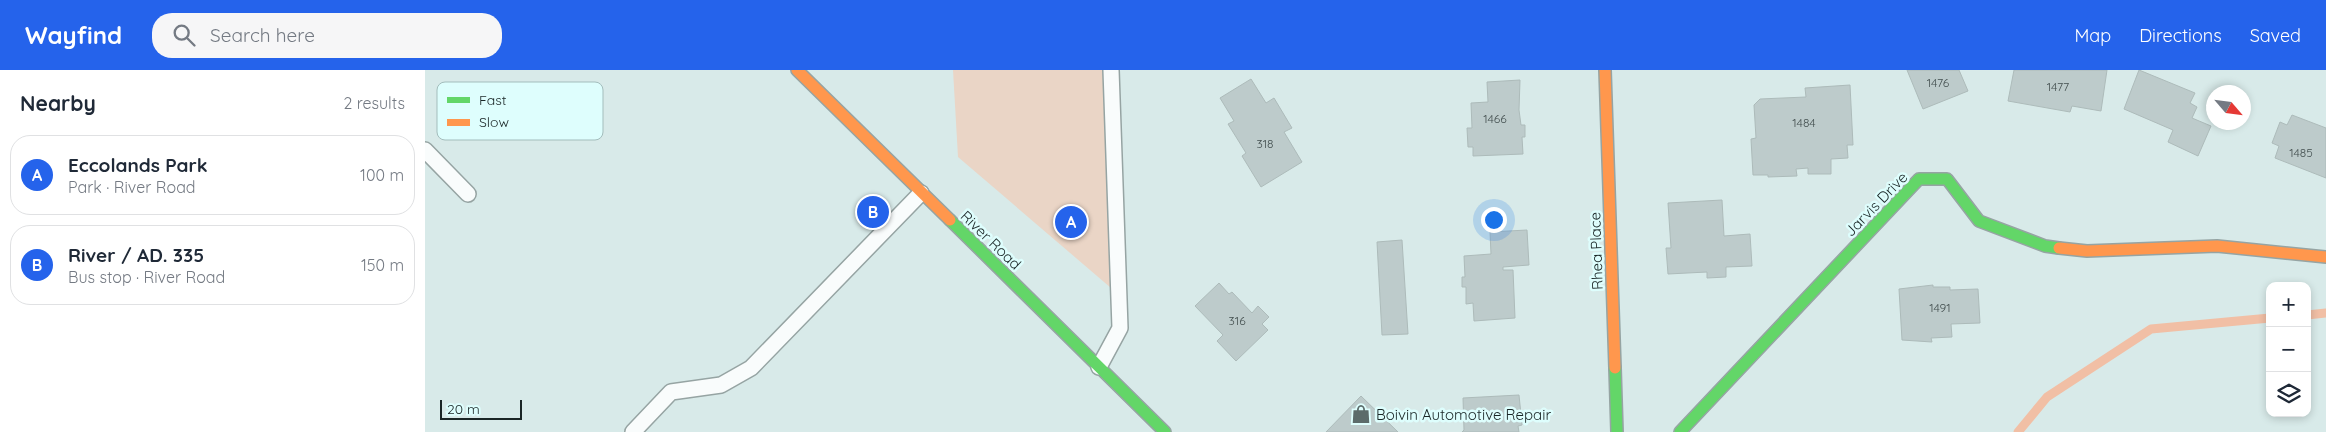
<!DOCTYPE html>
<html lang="en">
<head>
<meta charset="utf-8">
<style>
  :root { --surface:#fff; --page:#f6f6f7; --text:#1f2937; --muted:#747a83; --line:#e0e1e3; --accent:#2563eb }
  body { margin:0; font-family:Quicksand,sans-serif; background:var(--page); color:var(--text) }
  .controls { position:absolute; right:15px; bottom:15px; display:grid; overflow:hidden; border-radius:10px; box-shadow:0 2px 8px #0003 }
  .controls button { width:45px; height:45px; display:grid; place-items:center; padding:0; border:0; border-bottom:1px solid var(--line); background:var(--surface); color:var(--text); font:25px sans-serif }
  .compass { position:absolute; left:1781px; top:15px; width:45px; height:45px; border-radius:50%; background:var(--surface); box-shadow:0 2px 8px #0003; rotate:118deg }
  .scale { position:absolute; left:15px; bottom:12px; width:82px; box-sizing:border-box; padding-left:5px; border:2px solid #1a2626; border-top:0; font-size:14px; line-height:18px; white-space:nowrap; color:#1a2626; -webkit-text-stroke:4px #defefd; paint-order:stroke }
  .you { position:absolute; left:1068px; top:149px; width:18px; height:18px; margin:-12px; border:4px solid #fff; border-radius:50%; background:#1a73e8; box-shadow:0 0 0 8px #1a73e833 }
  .badge { display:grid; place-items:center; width:32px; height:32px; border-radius:50%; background:var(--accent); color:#fff; font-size:16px; font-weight:700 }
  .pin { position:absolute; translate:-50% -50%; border:2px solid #fff; box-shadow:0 1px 5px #0006 }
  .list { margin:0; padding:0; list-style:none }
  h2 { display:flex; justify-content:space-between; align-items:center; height:65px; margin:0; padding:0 20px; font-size:21px }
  h2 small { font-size:16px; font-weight:400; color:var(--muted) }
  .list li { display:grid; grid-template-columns:32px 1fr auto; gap:15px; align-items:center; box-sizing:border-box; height:80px; margin:0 10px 10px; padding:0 10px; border:1px solid var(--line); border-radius:20px }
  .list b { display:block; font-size:19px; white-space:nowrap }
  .list p { margin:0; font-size:16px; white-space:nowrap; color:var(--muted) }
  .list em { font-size:16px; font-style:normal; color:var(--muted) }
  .icon { flex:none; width:28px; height:28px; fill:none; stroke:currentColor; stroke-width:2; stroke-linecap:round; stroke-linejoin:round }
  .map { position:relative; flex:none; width:1901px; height:362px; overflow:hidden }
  header { display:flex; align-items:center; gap:30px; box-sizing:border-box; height:70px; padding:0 25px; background:var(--accent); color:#fff }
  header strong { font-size:24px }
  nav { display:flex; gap:28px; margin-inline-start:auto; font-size:18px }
  .search { width:350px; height:45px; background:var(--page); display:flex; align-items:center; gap:12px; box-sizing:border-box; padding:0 18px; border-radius:20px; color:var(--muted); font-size:19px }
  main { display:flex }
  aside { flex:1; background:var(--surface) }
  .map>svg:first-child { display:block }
  .green { fill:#ead5c6 }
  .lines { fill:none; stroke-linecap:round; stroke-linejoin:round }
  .stream { stroke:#f1bfa5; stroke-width:9 }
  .building { fill:#bdcbcb; stroke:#adbbba }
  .lane-casing { stroke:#96a4a3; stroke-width:18 }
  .fast-casing { stroke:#96a4a3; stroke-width:14 }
  .slow-casing { stroke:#96a4a3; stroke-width:14 }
  .lane { stroke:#f9fcfc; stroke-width:15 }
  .fast { stroke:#63d668; stroke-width:11 }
  .slow { stroke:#ff974d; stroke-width:11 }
  .labels { text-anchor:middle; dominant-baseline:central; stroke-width:5; stroke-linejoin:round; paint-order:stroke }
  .number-label { font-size:12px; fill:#434f4f }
  .street-label { font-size:15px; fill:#1a2626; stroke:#defefd }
  .poi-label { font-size:15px; fill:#1a2626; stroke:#defefd; text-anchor:start }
  .key { fill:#defefd; stroke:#a3bdbc; stroke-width:1 }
  .key-label { font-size:14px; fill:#1a2626 }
</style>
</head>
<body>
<header>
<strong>Wayfind</strong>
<div class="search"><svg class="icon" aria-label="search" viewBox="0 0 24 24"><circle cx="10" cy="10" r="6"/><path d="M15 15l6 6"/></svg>Search here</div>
<nav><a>Map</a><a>Directions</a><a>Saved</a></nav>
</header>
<main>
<aside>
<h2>Nearby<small>2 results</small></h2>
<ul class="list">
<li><span class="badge">A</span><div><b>Eccolands Park</b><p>Park · River Road</p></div><em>100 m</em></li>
<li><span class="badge">B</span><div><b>River / AD. 335</b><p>Bus stop · River Road</p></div><em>150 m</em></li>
</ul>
</aside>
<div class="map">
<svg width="1901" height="362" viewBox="0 0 1901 362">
  <rect width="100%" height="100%" fill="#d8eae9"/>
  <!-- green -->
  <polygon class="green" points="528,0 678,0 686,218 533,87"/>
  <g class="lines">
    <!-- stream -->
    <g class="stream">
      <polyline points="1882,245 1901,243"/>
      <polyline points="1593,362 1622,327 1726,259 1845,248"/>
    </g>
  </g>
  <!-- building -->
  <g class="building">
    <polygon points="1482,0 1534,0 1543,21 1498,39"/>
    <polygon points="1589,0 1682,0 1676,41 1647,36 1645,42 1583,31"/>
    <polygon points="1714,0 1770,23 1765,33 1772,37 1767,48 1786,56 1773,86 1743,72 1748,60 1699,39"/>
    <polygon points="826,9 841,33 849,28 867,58 859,62 877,92 836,117 817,86 821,83 803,54 809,51 795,28"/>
    <polygon points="1095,10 1094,40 1096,55 1100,55 1100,67 1097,67 1098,84 1048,86 1048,77 1043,77 1042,58 1047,58 1046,33 1063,32 1062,12"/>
    <polygon points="1425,15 1428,75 1422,75 1423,88 1406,89 1406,104 1383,104 1383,98 1371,99 1372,106 1343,107 1343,105 1328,105 1326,69 1331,68 1329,35 1335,29 1381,27 1380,18"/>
    <polygon points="1867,45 1901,58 1901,108 1850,88 1854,76 1847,73 1855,52 1862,55"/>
    <polygon points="1297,130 1299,166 1325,164 1327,196 1301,197 1301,207 1282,208 1282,202 1243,204 1241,178 1246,178 1243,133"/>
    <polygon points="1102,160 1104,195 1078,197 1078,200 1088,200 1090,248 1049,251 1048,233 1041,234 1041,217 1037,217 1037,207 1040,207 1039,186 1066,184 1065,162"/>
    <polygon points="977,170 983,264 957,265 952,172"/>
    <polygon points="794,213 804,224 807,222 827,243 833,236 844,247 837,254 843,260 811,291 792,271 798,265 770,236"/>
    <polygon points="1508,215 1508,217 1525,217 1525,220 1553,219 1555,253 1526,254 1527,267 1506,268 1507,272 1477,270 1474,219"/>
    <polygon points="1094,325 1097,355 1093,356 1094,362 1037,362 1039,360 1038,328"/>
    <polygon points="936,326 973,362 901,362"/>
  </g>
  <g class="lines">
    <!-- lane casing -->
    <g class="lane-casing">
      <g id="lane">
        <polyline points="0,80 43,124"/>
        <polyline points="674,297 695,258 686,0"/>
        <polyline points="208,362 246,322 296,315 326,298 496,123"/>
      </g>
    </g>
    <!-- fast casing -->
    <g class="fast-casing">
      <g id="fast">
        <polyline points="525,150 740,362"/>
        <polyline points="1190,298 1192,362"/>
        <polyline points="1255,362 1494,109 1522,109 1554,151 1620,176 1634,178"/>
      </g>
    </g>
    <!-- slow casing -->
    <g class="slow-casing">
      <g id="slow">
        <polyline points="372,0 525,150"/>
        <polyline points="1180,0 1190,298"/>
        <polyline points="1634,178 1662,181 1792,176 1901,187"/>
      </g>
    </g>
    <!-- lane -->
    <use href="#lane" class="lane"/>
    <!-- fast -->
    <use href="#fast" class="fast"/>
    <!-- slow -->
    <use href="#slow" class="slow"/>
  </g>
  <!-- icons -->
  <defs>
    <g id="shop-bare" transform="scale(1.5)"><path d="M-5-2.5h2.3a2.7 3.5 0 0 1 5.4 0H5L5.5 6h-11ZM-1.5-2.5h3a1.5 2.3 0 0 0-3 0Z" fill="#5c6b6a" stroke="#defefd" stroke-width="2.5" paint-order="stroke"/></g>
  </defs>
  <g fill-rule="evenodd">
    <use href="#shop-bare" x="936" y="344"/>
  </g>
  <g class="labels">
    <!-- number labels -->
    <g class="number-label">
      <text x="1513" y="12">1476</text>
      <text x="1633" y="16">1477</text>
      <text x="1070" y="48">1466</text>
      <text x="1379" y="52">1484</text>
      <text x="840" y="73">318</text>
      <text x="1876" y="82">1485</text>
      <text x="1515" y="237">1491</text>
      <text x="812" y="250">316</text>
    </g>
    <!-- street labels -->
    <g class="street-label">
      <text transform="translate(1451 134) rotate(-46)">Jarvis Drive</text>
      <text transform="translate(566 170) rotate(44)">River Road</text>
      <text transform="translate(1171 181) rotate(-92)">Rhea Place</text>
    </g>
    <!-- poi labels -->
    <g class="poi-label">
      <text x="951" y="344">Boivin Automotive Repair</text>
    </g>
  </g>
  <!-- legend -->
  <rect x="12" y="12" width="166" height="58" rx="8" class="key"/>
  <rect x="22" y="27" width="23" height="6" fill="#63d668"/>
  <rect x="22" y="49" width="23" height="7" fill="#ff974d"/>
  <g class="key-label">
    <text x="54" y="35">Fast</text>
    <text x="54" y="57">Slow</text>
  </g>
</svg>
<div class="controls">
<button>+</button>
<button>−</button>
<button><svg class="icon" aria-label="layers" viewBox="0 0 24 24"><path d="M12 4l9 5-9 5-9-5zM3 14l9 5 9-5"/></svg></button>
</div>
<svg class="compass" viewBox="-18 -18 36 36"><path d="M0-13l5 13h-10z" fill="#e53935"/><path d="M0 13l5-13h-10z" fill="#747a83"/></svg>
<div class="scale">20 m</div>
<div class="you"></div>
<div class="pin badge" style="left:646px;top:152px">A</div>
<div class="pin badge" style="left:448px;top:142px">B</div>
</div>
</main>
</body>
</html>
